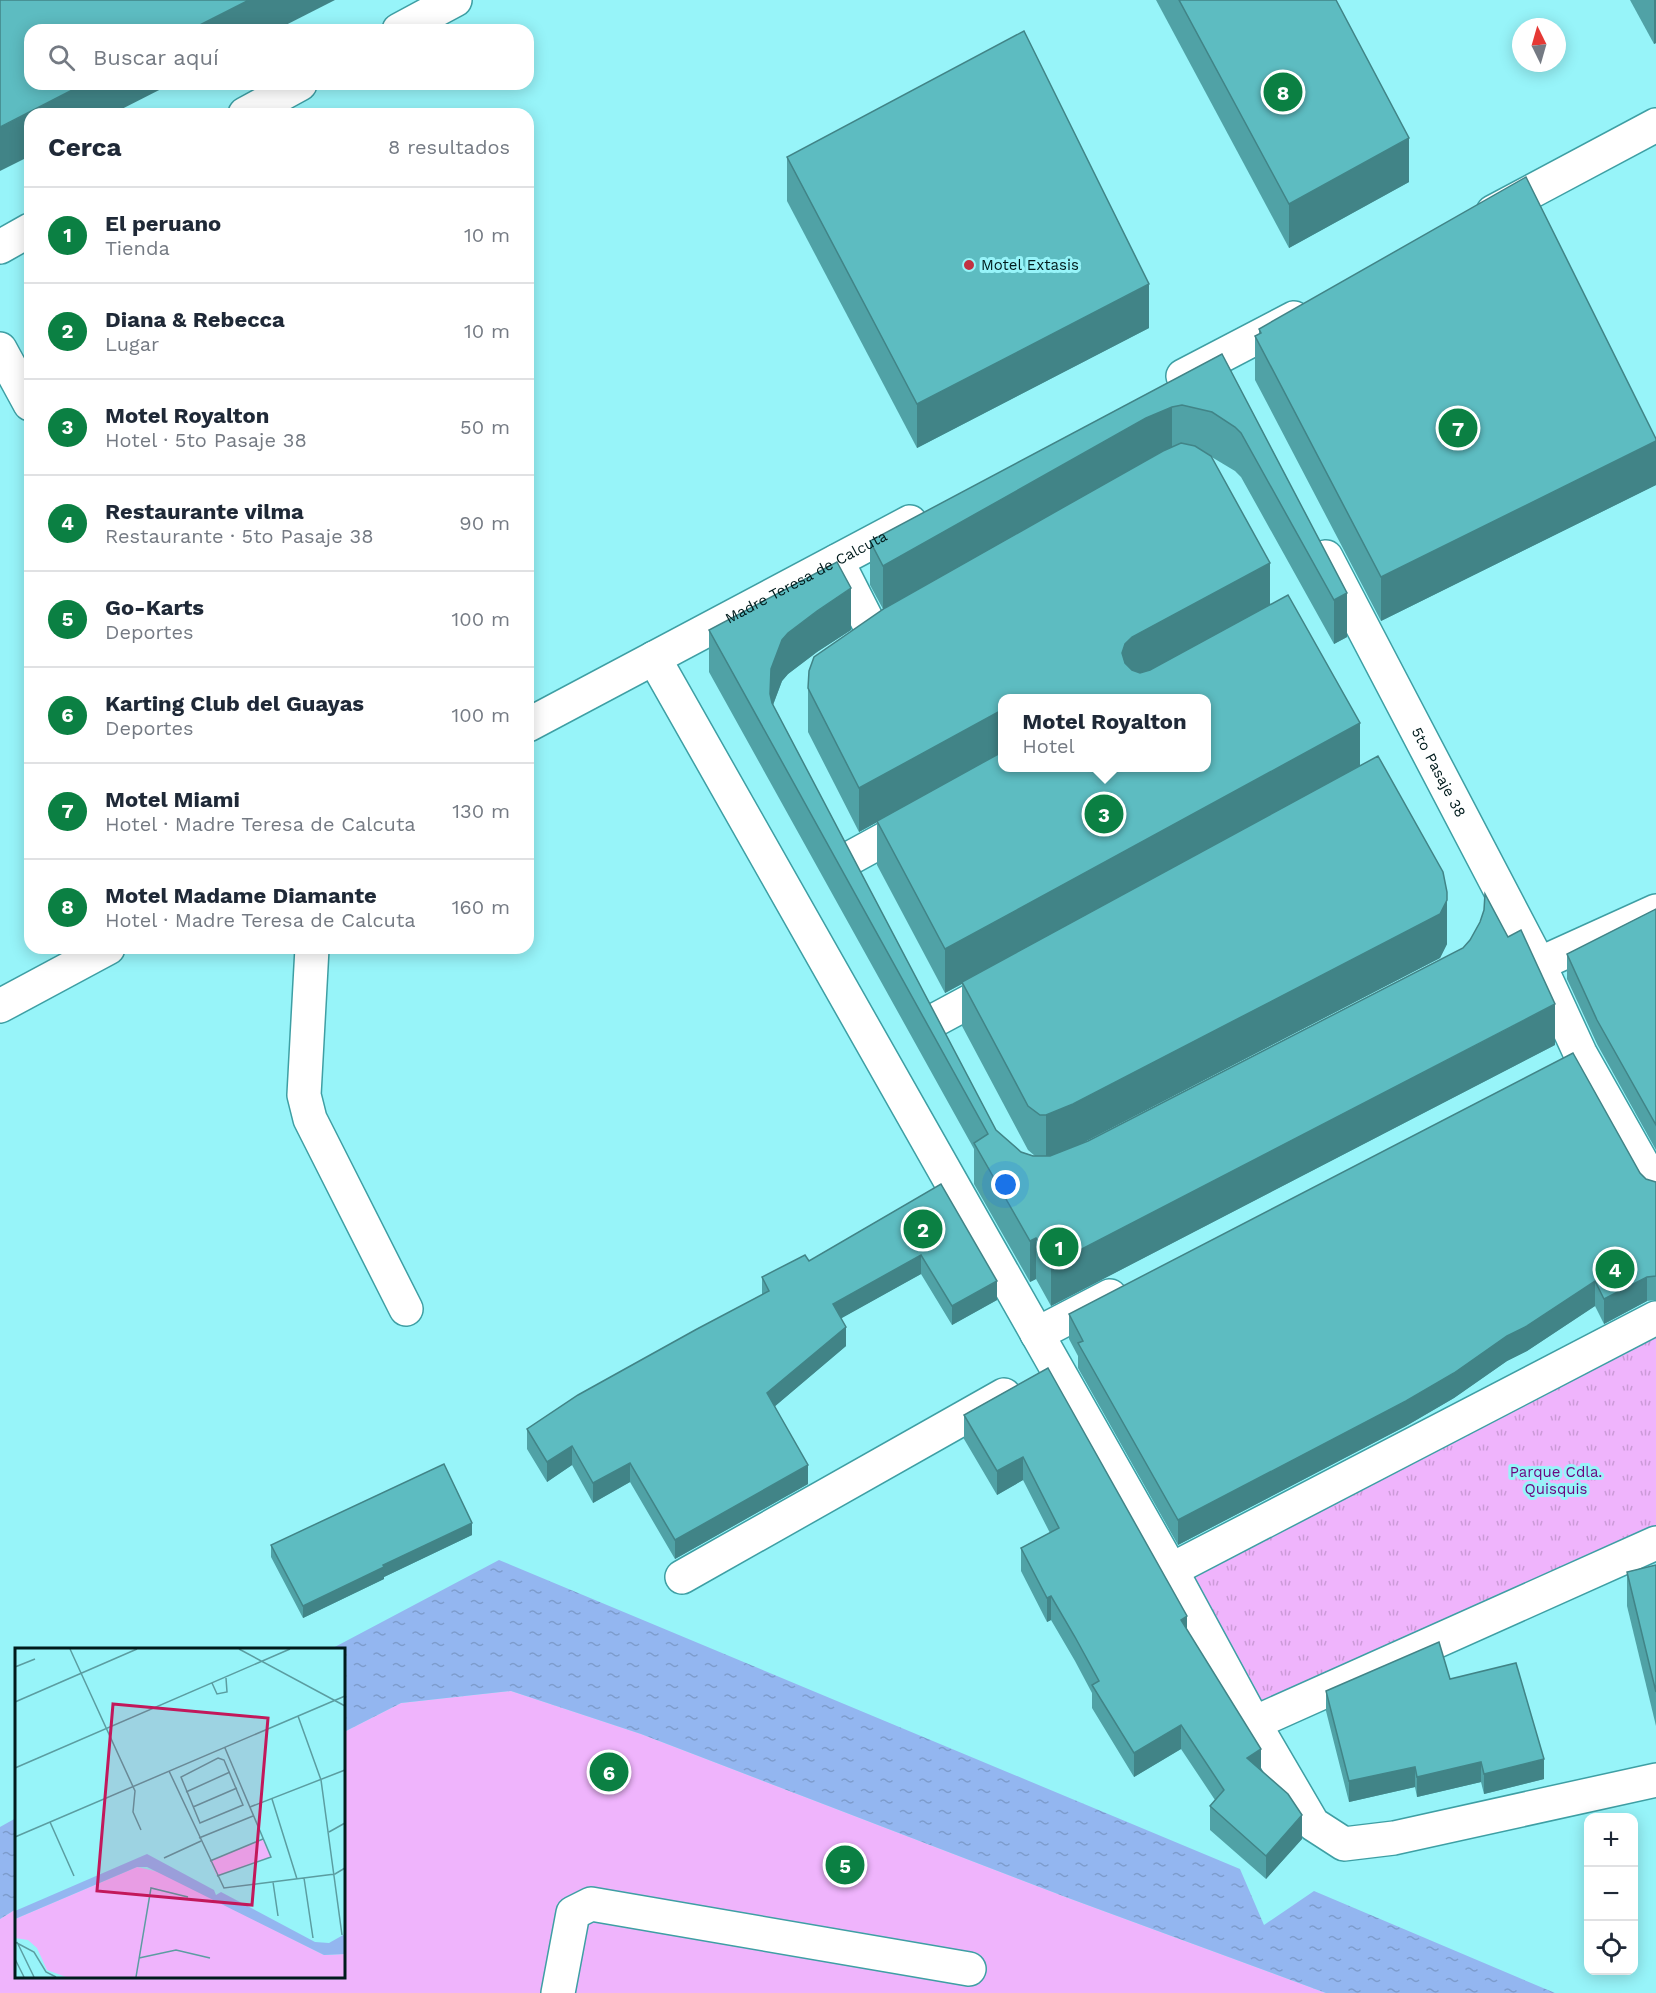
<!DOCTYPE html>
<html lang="es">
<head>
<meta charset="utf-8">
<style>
  :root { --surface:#fff; --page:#f6f6f7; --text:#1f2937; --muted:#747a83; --line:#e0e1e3; --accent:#0b8043 }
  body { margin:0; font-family:"Work Sans",sans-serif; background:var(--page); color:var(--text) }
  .controls { position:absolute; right:18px; bottom:18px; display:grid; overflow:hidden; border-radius:12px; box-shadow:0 3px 15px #0003 }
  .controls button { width:54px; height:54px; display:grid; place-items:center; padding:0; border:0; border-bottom:2px solid var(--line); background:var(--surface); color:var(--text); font:30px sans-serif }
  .compass { position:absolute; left:1512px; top:18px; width:54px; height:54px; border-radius:50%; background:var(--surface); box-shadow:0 3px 15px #0003; rotate:355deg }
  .you { position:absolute; left:1006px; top:1185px; width:21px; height:21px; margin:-15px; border:4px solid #fff; border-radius:50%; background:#1a73e8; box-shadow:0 0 0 9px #1a73e833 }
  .badge { display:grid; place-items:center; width:39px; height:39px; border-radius:50%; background:var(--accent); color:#fff; font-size:20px; font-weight:700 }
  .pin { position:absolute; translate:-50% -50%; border:3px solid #fff; box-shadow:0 2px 6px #0006 }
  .popup { position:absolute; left:998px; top:694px; width:213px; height:78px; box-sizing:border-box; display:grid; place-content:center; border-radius:12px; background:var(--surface); filter:drop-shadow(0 2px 4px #0005); font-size:20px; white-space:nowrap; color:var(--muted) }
  .popup b { font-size:22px; color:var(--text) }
  .popup::after { content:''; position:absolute; left:50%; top:100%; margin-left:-12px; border:12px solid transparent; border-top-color:var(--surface) }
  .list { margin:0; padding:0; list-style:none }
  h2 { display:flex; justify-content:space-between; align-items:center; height:78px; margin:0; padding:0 24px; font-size:26px }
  h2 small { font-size:20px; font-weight:400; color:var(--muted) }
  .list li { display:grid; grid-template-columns:39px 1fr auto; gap:18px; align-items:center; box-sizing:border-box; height:96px; padding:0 24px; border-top:2px solid var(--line) }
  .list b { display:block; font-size:22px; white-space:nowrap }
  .list p { margin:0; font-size:20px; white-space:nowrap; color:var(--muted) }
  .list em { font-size:20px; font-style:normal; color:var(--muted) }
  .icon { flex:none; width:33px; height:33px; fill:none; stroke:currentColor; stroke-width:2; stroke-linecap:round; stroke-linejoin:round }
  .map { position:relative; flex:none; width:1656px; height:1993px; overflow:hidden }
  .search { position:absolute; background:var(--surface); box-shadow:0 3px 15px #0003; left:24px; top:24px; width:510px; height:66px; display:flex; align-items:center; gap:15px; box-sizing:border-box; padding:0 21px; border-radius:18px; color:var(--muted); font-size:22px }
  .panel { position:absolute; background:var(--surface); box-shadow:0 3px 15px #0003; left:24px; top:108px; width:510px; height:846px; border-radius:18px }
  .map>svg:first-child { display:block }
  .park { fill:url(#park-tufts) }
  .garden { fill:#efb4fc }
  .water { fill:url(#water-ripples) }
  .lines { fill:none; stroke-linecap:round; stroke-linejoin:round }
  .minor-casing { stroke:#3e9fa4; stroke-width:36 }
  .minor { stroke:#fff; stroke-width:33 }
  .wall { fill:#50a2a6; fill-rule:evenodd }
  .shaded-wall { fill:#418487 }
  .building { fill:#5dbcc1; stroke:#418487; stroke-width:1.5 }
  .poi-dot { fill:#c23241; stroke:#97f4f9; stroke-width:2 }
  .labels { text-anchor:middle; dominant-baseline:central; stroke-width:6; stroke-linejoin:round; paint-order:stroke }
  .poi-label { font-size:15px; fill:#001b1c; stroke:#97f4f9; text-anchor:start }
  .street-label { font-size:15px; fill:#001b1c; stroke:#97f4f9 }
  .park-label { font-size:15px; fill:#6c057e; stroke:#97f4f9 }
  .inset-road { fill:none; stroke:#5b9da1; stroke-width:1.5 }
  .view { fill:#c2185b; fill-opacity:0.15; stroke:#c2185b; stroke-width:3 }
  .inset-edge { fill:none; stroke:#001b1c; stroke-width:3 }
</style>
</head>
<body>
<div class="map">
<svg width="1656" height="1993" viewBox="0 0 1656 1993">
  <defs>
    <pattern id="park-tufts" width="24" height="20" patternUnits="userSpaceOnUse" patternTransform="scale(1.5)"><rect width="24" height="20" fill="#efb4fc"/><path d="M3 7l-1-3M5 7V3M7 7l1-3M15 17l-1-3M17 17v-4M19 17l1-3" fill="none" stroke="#cb9ad7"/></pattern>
    <pattern id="water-ripples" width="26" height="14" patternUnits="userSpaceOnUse" patternTransform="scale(1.5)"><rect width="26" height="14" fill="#93b6f0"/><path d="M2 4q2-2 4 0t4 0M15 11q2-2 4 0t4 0" fill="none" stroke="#7d9ccd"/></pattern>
  </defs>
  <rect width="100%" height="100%" fill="#97f4f9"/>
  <!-- park -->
  <polygon class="park" points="1656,1318 1656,1543 1254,1723 1171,1570"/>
  <!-- garden -->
  <polygon class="garden" points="511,1691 641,1734 1071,1899 1326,1993 0,1993 0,1919 16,1909 16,1976 344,1976 344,1732 401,1703"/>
  <!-- water -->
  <g class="water">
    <polygon points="499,1560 1240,1869 1264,1925 1314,1891 1555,1993 1326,1993 1071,1899 641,1734 511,1691 401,1703 344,1732 344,1650 331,1649"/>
    <polygon points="16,1818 16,1909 0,1919 0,1827"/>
  </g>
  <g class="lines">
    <!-- minor casing -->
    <g class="minor-casing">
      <g id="minor">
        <polyline points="399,30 455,0"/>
        <polyline points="245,114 300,84"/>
        <polyline points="1493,212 1656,125"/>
        <polyline points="0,247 30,230"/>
        <polyline points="0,349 30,404"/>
        <polyline points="1183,376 1294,318"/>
        <path id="s1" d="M1326,557l213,407 41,89 76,135"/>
        <polyline points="837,561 875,636"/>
        <polyline points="654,658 1171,1570 1254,1723 1313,1824 1344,1844 1394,1838 1656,1780"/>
        <path id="s2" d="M528,725l382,-203"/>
        <polyline points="852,857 916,822"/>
        <polyline points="312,948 304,1095 310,1119 406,1309"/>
        <polyline points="1539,964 1656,911"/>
        <polyline points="0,1006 108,948"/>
        <polyline points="937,1019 1002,984"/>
        <polyline points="1037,1334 1110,1296"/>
        <polyline points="1171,1570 1656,1318"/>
        <polyline points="682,1577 1004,1395"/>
        <polyline points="1254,1723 1656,1543"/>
        <polyline points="558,1993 573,1913 591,1904 969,1969"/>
      </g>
    </g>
    <!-- minor -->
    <use href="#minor" class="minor"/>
  </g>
  <!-- wall -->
  <g class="wall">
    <polygon points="1156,0 1336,0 1409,182 1289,248"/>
    <polygon points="1630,0 1656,0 1656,43 1654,44"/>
    <polygon points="787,157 1149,328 917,448 787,201"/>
    <polygon points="1259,329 1656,439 1656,485 1381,621 1255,380 1255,336 1259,334"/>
    <path d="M1222,354l125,239v44l-13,7 -93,-167 -6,-6 -25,-15 60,149 90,161 87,170v8l-7,14 -360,186 475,-99 -504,261 -15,-27 -6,3 -56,-98v-35l-265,-477v-42h142l-34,22 -29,22 -6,7 -9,24 223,425 25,22 14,4 -7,-6 -66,-124v-42l-17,9 -68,-128v-43l-18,10 -51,-100v-44l75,-79 -13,-24v-44zM1002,699l204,69h-204z"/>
    <polygon points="1656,909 1656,1150 1597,1044 1567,979 1567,954"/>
    <polygon points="1640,1173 1646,1179 1656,1182 1656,1300 1647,1301 1604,1324 1595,1306 1527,1351 1507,1361 1454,1398 1406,1426 1178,1545 1078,1368 1078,1356 1069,1339 1069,1314"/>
    <polygon points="941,1184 997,1300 952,1325 921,1274 841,1318 846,1346 775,1406 808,1484 675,1559 630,1482 593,1503 572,1465 547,1482 527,1449 527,1429 762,1295 762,1277 809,1261"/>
    <polygon points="1048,1368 1261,1771 1302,1839 1266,1879 1210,1830 1210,1806 1215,1800 1181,1749 1134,1777 1092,1708 1092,1693 1075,1661 1051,1620 1047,1622 1021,1571 1021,1548 1050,1533 1023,1480 997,1495 964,1439 964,1415"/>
    <polygon points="472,1535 384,1577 384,1579 303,1618 271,1557 271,1545"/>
    <polygon points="1656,1565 1656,1726 1627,1606 1627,1572"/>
    <polygon points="1450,1679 1544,1779 1484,1794 1481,1782 1417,1797 1415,1787 1349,1802 1326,1711 1326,1691"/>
  </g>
  <!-- shaded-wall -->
  <g class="shaded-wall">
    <polygon points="249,0 335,0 276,30 190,30"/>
    <polygon points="1654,0 1656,0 1656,43 1654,44"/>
    <polygon points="84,84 171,84 112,114 30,114 30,156 0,171 0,127"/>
    <polygon points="1409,138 1409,182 1289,248 1289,204"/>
    <polygon points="1149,284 1149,328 917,448 917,404"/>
    <polygon points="1172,407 1172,451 883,610 883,566 1146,418"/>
    <polygon points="1656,441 1656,485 1381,621 1381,577"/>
    <polygon points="1270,563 1270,607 1125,688 1122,653 1125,644 1132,637"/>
    <polygon points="851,588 851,630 817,652 788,674 782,681 771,710 770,694 771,669 782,640 788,633 817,611"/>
    <polygon points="1347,593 1347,637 1334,644 1334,600"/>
    <polygon points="1002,710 1002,754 859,832 859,788"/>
    <polygon points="1360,723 1360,767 945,993 945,949"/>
    <polygon points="1447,892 1447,944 1440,958 1073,1148 1046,1159 1046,1115"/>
    <polygon points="1555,1004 1555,1045 1051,1306 1051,1265"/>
    <polygon points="1036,1238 1036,1279 1030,1282 1030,1241"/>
    <polygon points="921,1255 921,1274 833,1323 833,1304"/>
    <polygon points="1647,1277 1647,1301 1604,1324 1604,1299"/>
    <polygon points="997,1281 997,1300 952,1325 952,1306"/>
    <polygon points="1595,1281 1595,1306 1527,1351 1507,1361 1454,1398 1406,1426 1178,1545 1178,1520 1507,1336"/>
    <polygon points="846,1327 846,1346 767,1413 767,1393"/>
    <polygon points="572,1446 572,1465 547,1482 547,1462"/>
    <polygon points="1023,1457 1023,1480 997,1495 997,1471"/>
    <polygon points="630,1463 630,1482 593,1503 593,1483"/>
    <polygon points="808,1465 808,1484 675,1559 675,1540"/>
    <polygon points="472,1523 472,1535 384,1577 384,1579 303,1618 303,1606 383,1565"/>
    <polygon points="1051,1596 1051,1620 1047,1622 1047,1598"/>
    <polygon points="1187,1616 1187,1640 1181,1620"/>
    <polygon points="1181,1725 1181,1749 1134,1777 1134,1753"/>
    <polygon points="1261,1749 1261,1773 1247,1758"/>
    <polygon points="1544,1759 1544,1779 1484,1794 1484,1774"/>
    <polygon points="1481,1762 1481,1782 1417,1797 1417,1777"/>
    <polygon points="1415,1767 1415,1787 1349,1802 1349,1781"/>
    <polygon points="1302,1815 1302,1839 1266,1879 1266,1856"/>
  </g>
  <!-- building -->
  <g class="building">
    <polygon points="0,0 249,0 190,30 30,30 30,84 84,84 0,127"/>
    <polygon points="1179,0 1336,0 1409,138 1289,204"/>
    <polygon points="1024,31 1149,284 917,404 787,157"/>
    <polygon points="1526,177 1656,439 1656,441 1381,577 1255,336 1261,333 1259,329"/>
    <polygon points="1222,354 1347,593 1334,600 1241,433 1235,427 1212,412 1182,405 1172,407 1146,418 883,566 870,541"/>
    <polygon points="1181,443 1195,446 1211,456 1270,563 1132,637 1125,644 1122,653 1125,663 1132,670 1140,673 1150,670 1288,595 1360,723 945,949 877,821 1002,752 1002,768 1206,768 1206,699 1002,699 1002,710 859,788 808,688 809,671 814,657 885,608 1163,451"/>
    <polygon points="837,562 851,588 817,611 788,633 782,640 771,669 770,694 772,703 996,1130 1021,1152 1033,1156 1050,1156 1088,1141 1463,948 1470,940 1480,922 1484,910 1485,894 1508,937 1521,930 1555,1004 1051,1265 1036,1238 1030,1241 974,1143 988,1134 709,630"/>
    <polygon points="1378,756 1443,872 1447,892 1447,900 1440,914 1073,1104 1046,1115 1040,1115 1028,1106 962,982"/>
    <polygon points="1656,909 1656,1125 1597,1020 1567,954"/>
    <polygon points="1573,1053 1640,1173 1646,1179 1656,1182 1656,1276 1647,1277 1604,1299 1595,1281 1527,1326 1507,1336 1454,1373 1406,1401 1178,1520 1078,1343 1083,1341 1069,1314"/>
    <polygon points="941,1184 997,1281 952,1306 921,1255 833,1304 846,1327 767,1393 808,1465 675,1540 630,1463 593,1483 572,1446 547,1462 527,1429 578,1395 697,1329 769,1291 762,1277 805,1255 809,1261"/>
    <polygon points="1048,1368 1187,1616 1181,1620 1261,1749 1247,1758 1288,1794 1302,1815 1266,1856 1210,1806 1224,1790 1181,1725 1134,1753 1092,1685 1099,1681 1075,1637 1051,1596 1047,1598 1021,1548 1059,1528 1023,1457 997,1471 964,1415"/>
    <polygon points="444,1464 472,1523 383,1565 384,1567 303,1606 271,1545"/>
    <polygon points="1656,1565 1656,1692 1627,1572"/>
    <polygon points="1439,1642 1450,1679 1516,1663 1544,1759 1484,1774 1481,1762 1417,1777 1415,1767 1349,1781 1326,1691"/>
  </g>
  <!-- markers -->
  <circle class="poi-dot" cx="969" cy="265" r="6"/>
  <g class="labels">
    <!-- poi labels -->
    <g class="poi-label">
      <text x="981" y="265">Motel Extasis</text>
    </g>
    <!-- street labels -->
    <g class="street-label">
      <text stroke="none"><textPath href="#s2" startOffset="315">Madre Teresa de Calcuta</textPath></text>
      <text stroke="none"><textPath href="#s1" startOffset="243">5to Pasaje 38</textPath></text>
    </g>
    <!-- park labels -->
    <g class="park-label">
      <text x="1556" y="1472">Parque Cdla.<tspan x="1556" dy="17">Quisquis</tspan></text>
    </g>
  </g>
  <!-- overview -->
  <g transform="translate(15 1648)">
    <rect width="330" height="330" fill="#97f4f9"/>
    <path d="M248,191l8,18 -54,19 -7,-15z" fill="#efb4fc"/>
    <path d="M122,219l22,5 165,83 21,-1v23h-279l-19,-7 -10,-22 -9,-8 -13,-2v-19z" fill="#efb4fc"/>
    <path d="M132,206l67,36 2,5 5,-3 94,50 14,1 16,-9v20l-21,1 -177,-88h-10l-122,52v-8z" fill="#93b6f0"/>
    <path class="inset-road" d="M55,1l65,142 -2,21 8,18M224,1l106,57M0,19l20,-8M197,35l5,11 10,-2 -1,-14M0,54l122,-53M283,68l23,64 21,155M203,110l6,2 19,45 -43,18 -19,-46zM0,120l275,-119M154,123l55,117 111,-14 10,-6M171,144l44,-20M257,151l25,80M178,159l44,-19M235,159l95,-37M35,174l24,54M314,184l16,-9M0,189l330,-141M184,190l54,-22M149,210l37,-17M195,213l53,-22M202,228l54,-19 -46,-109M289,230l9,60M258,234l5,34M0,294l19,10 12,20 10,5M2,294l17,35M124,310l37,-8 34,8M0,311l9,18M121,329l15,-89 37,9"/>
    <path class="view" d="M98,56l155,14 -16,187 -155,-14z"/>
    <rect width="330" height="330" class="inset-edge"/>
  </g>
</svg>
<div class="controls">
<button>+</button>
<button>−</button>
<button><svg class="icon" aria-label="locate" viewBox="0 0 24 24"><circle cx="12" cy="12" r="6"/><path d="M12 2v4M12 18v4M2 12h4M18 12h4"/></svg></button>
</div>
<svg class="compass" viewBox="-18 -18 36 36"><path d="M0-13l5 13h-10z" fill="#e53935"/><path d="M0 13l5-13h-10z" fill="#747a83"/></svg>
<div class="you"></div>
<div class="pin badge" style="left:1059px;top:1247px">1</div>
<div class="pin badge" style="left:923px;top:1229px">2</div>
<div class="pin badge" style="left:1104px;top:814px">3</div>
<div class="popup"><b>Motel Royalton</b>Hotel</div>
<div class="pin badge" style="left:1615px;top:1269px">4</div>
<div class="pin badge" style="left:845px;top:1865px">5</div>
<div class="pin badge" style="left:609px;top:1772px">6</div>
<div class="pin badge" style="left:1458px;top:428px">7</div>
<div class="pin badge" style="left:1283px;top:92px">8</div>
<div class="search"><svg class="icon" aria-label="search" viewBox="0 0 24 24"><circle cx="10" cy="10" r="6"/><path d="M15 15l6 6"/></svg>Buscar aquí</div>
<section class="panel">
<h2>Cerca<small>8 resultados</small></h2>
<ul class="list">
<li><span class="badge">1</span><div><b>El peruano</b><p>Tienda</p></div><em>10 m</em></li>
<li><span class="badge">2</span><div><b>Diana &amp; Rebecca</b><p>Lugar</p></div><em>10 m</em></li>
<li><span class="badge">3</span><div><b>Motel Royalton</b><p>Hotel · 5to Pasaje 38</p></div><em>50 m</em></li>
<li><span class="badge">4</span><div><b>Restaurante vilma</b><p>Restaurante · 5to Pasaje 38</p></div><em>90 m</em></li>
<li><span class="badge">5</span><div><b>Go-Karts</b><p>Deportes</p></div><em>100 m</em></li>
<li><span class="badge">6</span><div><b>Karting Club del Guayas</b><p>Deportes</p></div><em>100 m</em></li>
<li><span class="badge">7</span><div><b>Motel Miami</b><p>Hotel · Madre Teresa de Calcuta</p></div><em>130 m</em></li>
<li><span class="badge">8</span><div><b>Motel Madame Diamante</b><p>Hotel · Madre Teresa de Calcuta</p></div><em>160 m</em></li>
</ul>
</section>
</div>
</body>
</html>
